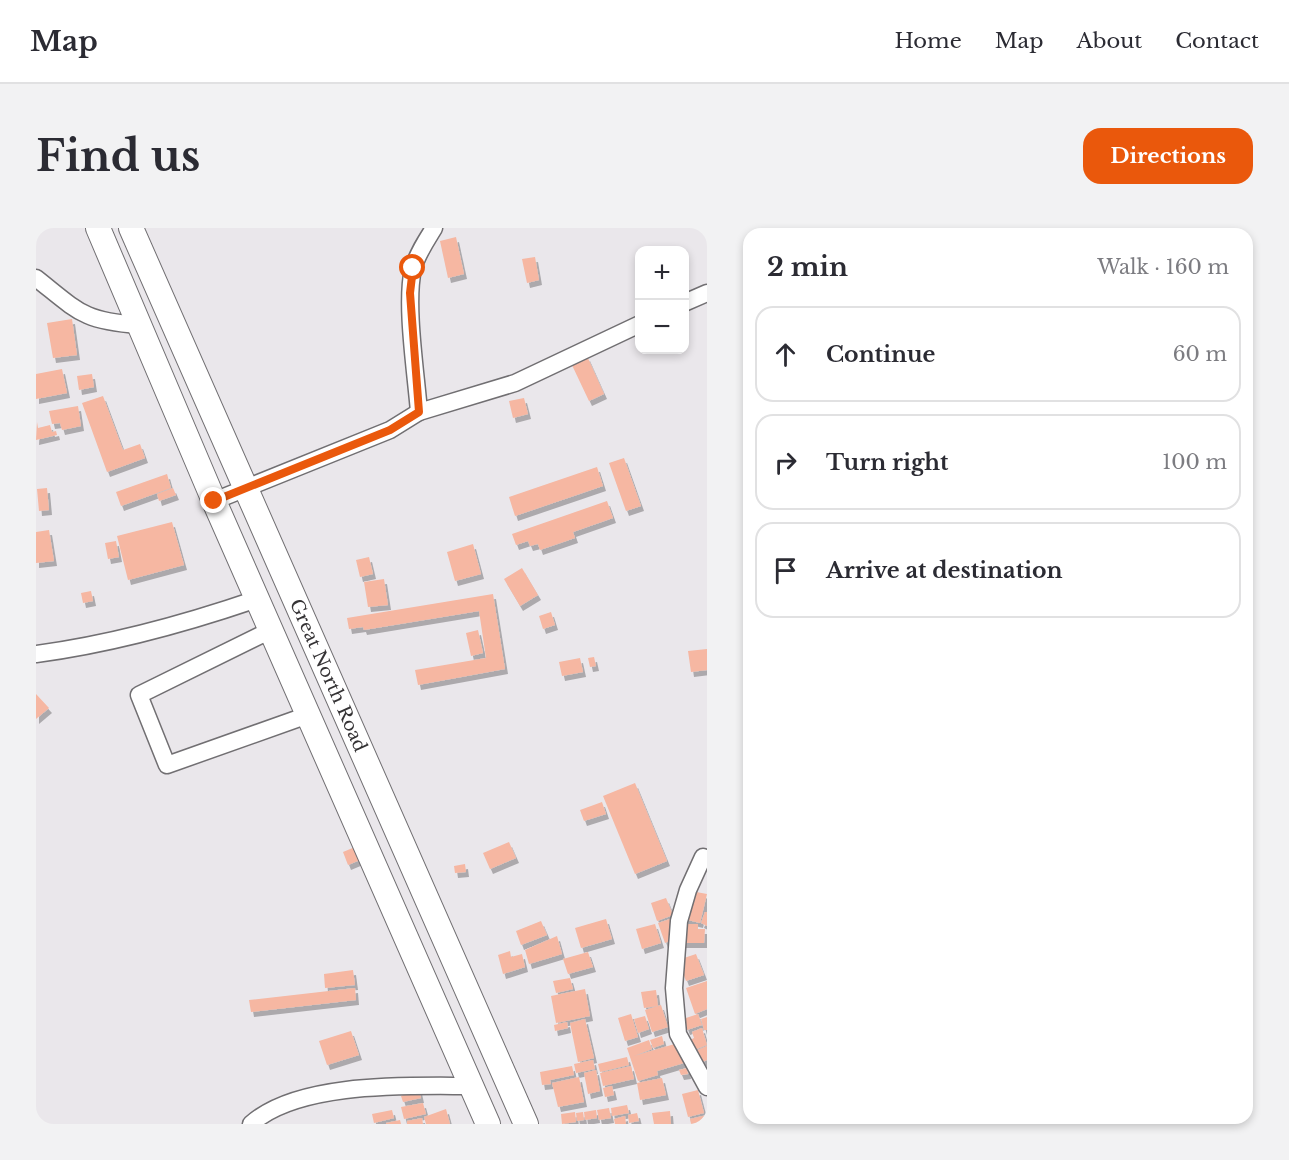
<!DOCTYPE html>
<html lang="en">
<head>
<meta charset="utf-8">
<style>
  :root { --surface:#fff; --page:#f2f2f3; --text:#2b2b33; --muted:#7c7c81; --line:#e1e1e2; --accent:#ea580c }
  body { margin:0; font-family:"Libre Baskerville",serif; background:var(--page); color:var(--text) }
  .controls { position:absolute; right:18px; top:18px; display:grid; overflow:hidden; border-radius:12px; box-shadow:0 3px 9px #0003 }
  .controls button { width:54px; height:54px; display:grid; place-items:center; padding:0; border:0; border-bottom:2px solid var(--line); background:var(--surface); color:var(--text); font:30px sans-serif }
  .stop { position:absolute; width:18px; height:18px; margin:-14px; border:4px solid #ea580c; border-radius:50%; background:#fff }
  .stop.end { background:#ea580c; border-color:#fff; box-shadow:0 2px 6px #0008 }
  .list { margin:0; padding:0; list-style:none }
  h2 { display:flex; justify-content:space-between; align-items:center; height:78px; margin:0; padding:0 24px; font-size:26px }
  h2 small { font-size:20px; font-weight:400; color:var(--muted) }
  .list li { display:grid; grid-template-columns:39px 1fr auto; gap:18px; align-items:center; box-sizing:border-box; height:96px; margin:0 12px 12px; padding:0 12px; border:2px solid var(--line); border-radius:18px }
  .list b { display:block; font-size:22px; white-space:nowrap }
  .list em { font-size:20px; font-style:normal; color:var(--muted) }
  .icon { flex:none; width:33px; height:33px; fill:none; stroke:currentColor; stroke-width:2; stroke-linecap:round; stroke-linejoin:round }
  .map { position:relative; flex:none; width:671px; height:896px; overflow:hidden; border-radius:18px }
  header { display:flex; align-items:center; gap:36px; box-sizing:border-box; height:84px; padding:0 30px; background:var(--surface); border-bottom:2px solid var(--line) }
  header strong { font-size:28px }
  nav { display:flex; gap:33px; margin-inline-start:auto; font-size:21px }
  .intro { display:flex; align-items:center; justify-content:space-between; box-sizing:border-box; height:144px; padding:0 36px }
  h1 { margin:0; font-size:42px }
  .button { padding:15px 27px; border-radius:18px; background:var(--accent); color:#fff; font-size:21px; font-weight:700 }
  main { display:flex; gap:36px; padding:0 36px }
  aside { flex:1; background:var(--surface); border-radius:18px; box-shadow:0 3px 9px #0003 }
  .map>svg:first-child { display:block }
  .building { fill:#f6b7a2; filter:url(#shadow) }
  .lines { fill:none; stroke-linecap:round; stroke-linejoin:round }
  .minor-casing { stroke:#716f72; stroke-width:19 }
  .highway-casing { stroke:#716f72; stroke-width:26 }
  .minor { stroke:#fff; stroke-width:16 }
  .highway { stroke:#fff; stroke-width:24 }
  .route { stroke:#ea580c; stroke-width:8 }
  .labels { text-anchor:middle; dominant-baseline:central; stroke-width:4.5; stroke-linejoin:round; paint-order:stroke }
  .street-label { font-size:18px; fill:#353335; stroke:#eae7eb }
</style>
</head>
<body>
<header>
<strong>Map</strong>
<nav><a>Home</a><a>Map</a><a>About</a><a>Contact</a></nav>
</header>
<div class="intro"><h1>Find us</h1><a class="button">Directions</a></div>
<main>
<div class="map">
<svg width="671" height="896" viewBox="0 0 671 896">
  <defs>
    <filter id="shadow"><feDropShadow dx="3" dy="5" stdDeviation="0" flood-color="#0004"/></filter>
  </defs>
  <rect width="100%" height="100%" fill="#eae7eb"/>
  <!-- building -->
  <g class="building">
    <polygon points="420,9 428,46 412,50 404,13"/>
    <polygon points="499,29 503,52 491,55 486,31"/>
    <polygon points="36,91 41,127 17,130 11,95"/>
    <polygon points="551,128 568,166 553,173 535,135"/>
    <polygon points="26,141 31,165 0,171 0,146"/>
    <polygon points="56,146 58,159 43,162 41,148"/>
    <polygon points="67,168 87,222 104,216 109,230 71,244 46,175"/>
    <polygon points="488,170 492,186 477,190 473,173"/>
    <polygon points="42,178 45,198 26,202 24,195 16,196 13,183"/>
    <polygon points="1,194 2,200 14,197 16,204 20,203 21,207 0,212"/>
    <polygon points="588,230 605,278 590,283 573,235"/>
    <polygon points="561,239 567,258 479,288 473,269"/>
    <polygon points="131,246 135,260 85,278 80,264"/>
    <polygon points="11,260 13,282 3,283 1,261"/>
    <polygon points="137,260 140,267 123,273 121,266"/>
    <polygon points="571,273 577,290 537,304 539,310 504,322 502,316 494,318 492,313 480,317 476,306"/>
    <polygon points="136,294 148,337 92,352 81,308"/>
    <polygon points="13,302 18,333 0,335 0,304"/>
    <polygon points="80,313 83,329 72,331 69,315"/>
    <polygon points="437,316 445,346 419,353 411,324"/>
    <polygon points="333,329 337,346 324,349 320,332"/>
    <polygon points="486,340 502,367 484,378 468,351"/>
    <polygon points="348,351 352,377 332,379 328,354"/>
    <polygon points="55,363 57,373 47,375 45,365"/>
    <polygon points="457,366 469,441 382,457 379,442 450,430 443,383 328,402 327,399 313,401 311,390"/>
    <polygon points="515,384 519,397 507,401 503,388"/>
    <polygon points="442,402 447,425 435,428 430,405"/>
    <polygon points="671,421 671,442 655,444 652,423"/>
    <polygon points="558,429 560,438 554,439 552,430"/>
    <polygon points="544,430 547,444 526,448 523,434"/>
    <polygon points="0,466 13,480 0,491"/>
    <polygon points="599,555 631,633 599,646 567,568"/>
    <polygon points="566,574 570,586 548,593 544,582"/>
    <polygon points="473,614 480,630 454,641 447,625"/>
    <polygon points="319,619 324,632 312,637 307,624"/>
    <polygon points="429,636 430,644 419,645 418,638"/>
    <polygon points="655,663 671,666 664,695 648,691"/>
    <polygon points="630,670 637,687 621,693 615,675"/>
    <polygon points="669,684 671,684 671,698 665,695"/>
    <polygon points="637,690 636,712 629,715 622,695"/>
    <polygon points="570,691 576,711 545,720 539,700"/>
    <polygon points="505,693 511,707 485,717 480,703"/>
    <polygon points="619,696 625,715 606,721 600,701"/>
    <polygon points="645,696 662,696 662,701 669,701 668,715 645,715"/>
    <polygon points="521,708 526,726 493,736 489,722"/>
    <polygon points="474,723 475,729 486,726 489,739 467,746 462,727"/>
    <polygon points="552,724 557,739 532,746 527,731"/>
    <polygon points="660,726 668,747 650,753 642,732"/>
    <polygon points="317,742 319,757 289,760 288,746"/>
    <polygon points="534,750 537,761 520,765 517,753"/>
    <polygon points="671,753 671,781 659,786 650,760"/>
    <polygon points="319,760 320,772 215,784 213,772"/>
    <polygon points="549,761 554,788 520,795 515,768"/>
    <polygon points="620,762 622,778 608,780 605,764"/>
    <polygon points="625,777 632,799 616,804 609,782"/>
    <polygon points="595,786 602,809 589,813 582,790"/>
    <polygon points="662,786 666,797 651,802 647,791"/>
    <polygon points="609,788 613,801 602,805 598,791"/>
    <polygon points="671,789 671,802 668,802 665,791"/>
    <polygon points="549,791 558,830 542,834 534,795"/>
    <polygon points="531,794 532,800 519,803 518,797"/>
    <polygon points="666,800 671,817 656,823 652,813 658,810 656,804"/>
    <polygon points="315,803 323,827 291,837 283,813"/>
    <polygon points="626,808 628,816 617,820 614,812"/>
    <polygon points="613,812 616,821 598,828 642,815 648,835 621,843 622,847 602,853 591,820"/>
    <polygon points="671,818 671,832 662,836 657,824"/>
    <polygon points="591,829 593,837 564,844 562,836"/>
    <polygon points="557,832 559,841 540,845 538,836"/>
    <polygon points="536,838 538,847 514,852 515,856 506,857 504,844"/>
    <polygon points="595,838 598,851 567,858 564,845"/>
    <polygon points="651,840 652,846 645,847 643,842"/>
    <polygon points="560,842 564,863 552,866 548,845"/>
    <polygon points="543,849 548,874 522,879 516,855"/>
    <polygon points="626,850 630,867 604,872 601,855"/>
    <polygon points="576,858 578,867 569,869 567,860"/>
    <polygon points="383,861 385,870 367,874 365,868"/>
    <polygon points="662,862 668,885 652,889 646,866"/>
    <polygon points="387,875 390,886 368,891 365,879"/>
    <polygon points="591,877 593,885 576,888 575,880"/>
    <polygon points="573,880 575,890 563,892 561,882"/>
    <polygon points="410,881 414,896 390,896 388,889"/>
    <polygon points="356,882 358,890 338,895 336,886"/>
    <polygon points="560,882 561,890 549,892 548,884"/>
    <polygon points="634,883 635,896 618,896 616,885"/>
    <polygon points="539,884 540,894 526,896 525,886"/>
    <polygon points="547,884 548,892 541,893 540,885"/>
    <polygon points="601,885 603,893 593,895 592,887"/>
    <polygon points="671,887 671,895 655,896 654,891"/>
    <polygon points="589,888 590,896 579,896 578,891"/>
    <polygon points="386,890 387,896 371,896 371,893"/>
    <polygon points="364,892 365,896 350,896 350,895"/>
  </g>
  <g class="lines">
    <!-- minor casing -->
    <g class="minor-casing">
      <g id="minor">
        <path d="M0,50c43,34 47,43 103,47"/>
        <polyline points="648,75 671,65"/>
        <path d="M383,184c-3,-39 -14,-107 -6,-143 4,-15 13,-28 21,-41"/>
        <polyline points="178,273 354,202 383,184 479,155 604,96"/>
        <polyline points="235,402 103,467 131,537 272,487"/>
        <path d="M0,426c76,-10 148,-30 221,-55"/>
        <polyline points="667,629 652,662 643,693 638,760 642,806 671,859"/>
        <path d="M215,896c48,-43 159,-38 220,-38"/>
      </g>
    </g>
    <!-- highway casing -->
    <g class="highway-casing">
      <g id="highway">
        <polyline points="62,0 178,273 452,896"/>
        <path id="s1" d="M95,0l395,896"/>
      </g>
    </g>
    <!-- minor -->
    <use href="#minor" class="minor"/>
    <!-- highway -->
    <use href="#highway" class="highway"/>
  </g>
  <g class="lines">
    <!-- route -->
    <polyline class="route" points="178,273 354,202 383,184 374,65 377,40"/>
  </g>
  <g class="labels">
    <!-- street labels -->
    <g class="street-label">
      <text stroke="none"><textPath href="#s1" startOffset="489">Great North Road</textPath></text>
    </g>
  </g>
</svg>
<div class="controls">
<button>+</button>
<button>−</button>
</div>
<div class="stop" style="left:377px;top:40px"></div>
<div class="stop end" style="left:178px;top:273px"></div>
</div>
<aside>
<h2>2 min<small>Walk · 160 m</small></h2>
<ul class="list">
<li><svg class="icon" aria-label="ahead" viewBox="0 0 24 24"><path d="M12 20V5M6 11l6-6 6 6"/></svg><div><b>Continue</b></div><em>60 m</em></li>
<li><svg class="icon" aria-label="right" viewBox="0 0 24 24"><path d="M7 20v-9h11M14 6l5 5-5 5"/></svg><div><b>Turn right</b></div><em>100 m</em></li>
<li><svg class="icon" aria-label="arrive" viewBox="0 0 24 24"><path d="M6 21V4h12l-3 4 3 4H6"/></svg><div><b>Arrive at destination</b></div></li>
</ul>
</aside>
</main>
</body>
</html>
